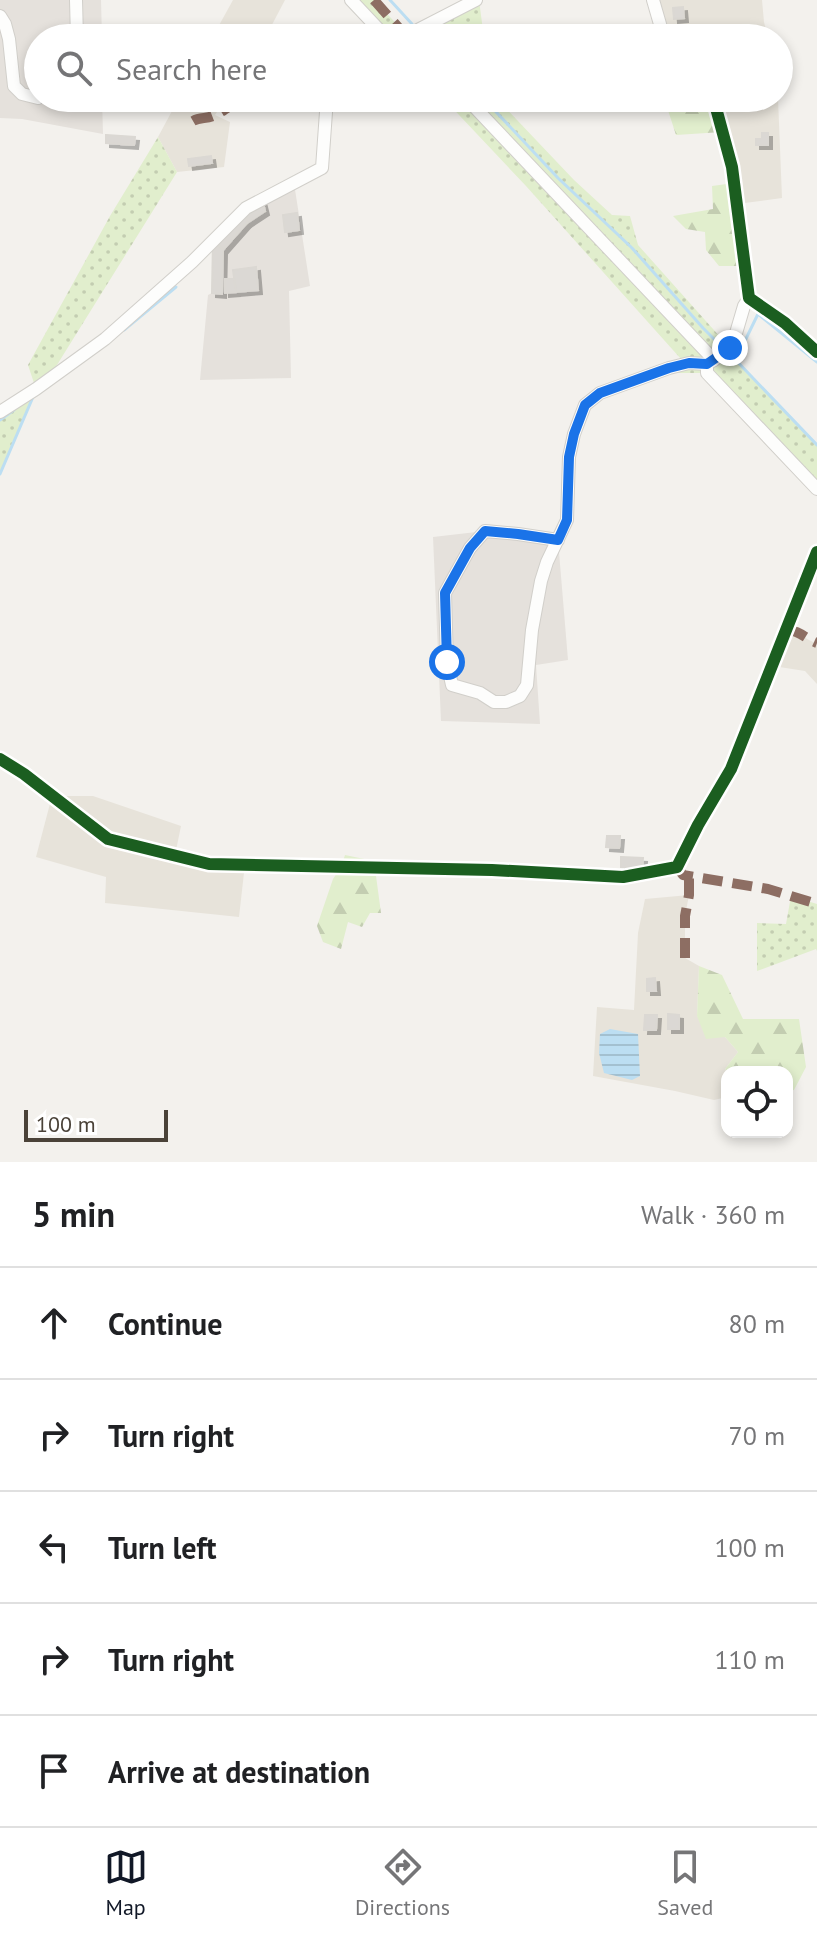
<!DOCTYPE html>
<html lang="en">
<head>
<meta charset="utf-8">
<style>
  :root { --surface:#fff; --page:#f6f6f6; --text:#202124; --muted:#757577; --line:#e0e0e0; --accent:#111827 }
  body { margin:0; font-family:"PT Sans",sans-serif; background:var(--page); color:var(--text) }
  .controls { position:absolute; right:24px; bottom:24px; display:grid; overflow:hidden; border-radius:16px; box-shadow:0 4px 12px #0003 }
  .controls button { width:72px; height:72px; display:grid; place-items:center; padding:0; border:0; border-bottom:2px solid var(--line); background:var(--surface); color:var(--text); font:40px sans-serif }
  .scale { position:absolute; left:24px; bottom:20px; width:144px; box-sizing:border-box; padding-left:8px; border:4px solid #4a4238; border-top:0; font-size:22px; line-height:28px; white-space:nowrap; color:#4a4238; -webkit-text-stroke:6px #fff; paint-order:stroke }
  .stop { position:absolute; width:24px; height:24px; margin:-18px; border:6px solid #1a73e8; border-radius:50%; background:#fff }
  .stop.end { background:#1a73e8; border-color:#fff; box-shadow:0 2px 8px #0008 }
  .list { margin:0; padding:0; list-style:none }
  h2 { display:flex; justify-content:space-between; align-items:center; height:104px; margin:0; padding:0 32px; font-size:34px }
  h2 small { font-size:26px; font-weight:400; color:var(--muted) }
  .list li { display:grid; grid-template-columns:52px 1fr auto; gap:24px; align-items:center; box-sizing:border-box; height:112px; padding:0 32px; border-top:2px solid var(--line) }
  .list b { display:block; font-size:30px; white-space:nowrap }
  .list em { font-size:26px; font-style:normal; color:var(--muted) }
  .icon { flex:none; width:44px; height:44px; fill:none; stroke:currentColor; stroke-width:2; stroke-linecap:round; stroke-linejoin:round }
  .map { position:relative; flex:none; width:817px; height:1162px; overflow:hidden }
  .search { position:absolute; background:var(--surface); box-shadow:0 4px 12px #0003; left:24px; right:24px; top:24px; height:88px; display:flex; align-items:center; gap:20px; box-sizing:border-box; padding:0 28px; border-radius:44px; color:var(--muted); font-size:30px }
  .sheet { height:664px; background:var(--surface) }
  nav { display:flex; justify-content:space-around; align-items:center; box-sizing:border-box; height:112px; border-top:2px solid var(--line); background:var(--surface); font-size:22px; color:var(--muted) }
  nav a { display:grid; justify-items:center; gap:4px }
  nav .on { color:var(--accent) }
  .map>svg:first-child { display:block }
  .residential { fill:#e7e3da }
  .industrial { fill:#e5e1dc }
  .green { fill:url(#green-dots) }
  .forest { fill:url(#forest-firs) }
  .water { fill:url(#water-rules) }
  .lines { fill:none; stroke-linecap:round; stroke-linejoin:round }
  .stream { stroke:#bcdef2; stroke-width:3 }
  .building { fill:#dbd8d4; stroke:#dbd8d3; stroke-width:2; filter:url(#shadow) }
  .minor-casing { stroke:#d1cfca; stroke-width:14 }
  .minor { stroke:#fdfdfc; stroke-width:12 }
  .quiet { stroke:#8d6e63; stroke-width:10; stroke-dasharray:20 10; stroke-linecap:butt }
  .cycleway-casing { stroke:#fff; stroke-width:17 }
  .cycleway { stroke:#1b5e20; stroke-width:12 }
  .route { stroke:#1a73e8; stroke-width:10 }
</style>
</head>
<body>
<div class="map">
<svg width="817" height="1162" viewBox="0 0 817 1162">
  <defs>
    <pattern id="green-dots" width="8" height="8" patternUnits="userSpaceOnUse" patternTransform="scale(2)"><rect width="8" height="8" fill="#e1eecd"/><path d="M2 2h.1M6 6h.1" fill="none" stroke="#c3cdb1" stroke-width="1.8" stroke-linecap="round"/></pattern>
    <pattern id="forest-firs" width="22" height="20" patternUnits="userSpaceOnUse" patternTransform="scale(2)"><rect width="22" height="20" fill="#e1eecd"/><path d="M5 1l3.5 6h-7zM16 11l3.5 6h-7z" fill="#c3cdb1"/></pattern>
    <pattern id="water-rules" width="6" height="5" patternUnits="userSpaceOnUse" patternTransform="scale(2)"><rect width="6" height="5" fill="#bcdef2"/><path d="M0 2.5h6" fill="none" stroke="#a3c0d0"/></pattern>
    <filter id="shadow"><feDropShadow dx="4" dy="4" stdDeviation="0" flood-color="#0004"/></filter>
  </defs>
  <rect width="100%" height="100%" fill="#f3f1ed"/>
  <!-- residential -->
  <g class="residential">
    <polygon points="233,0 285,0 265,38 212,38"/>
    <polygon points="653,0 762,0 764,22 768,38 664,38"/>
    <polygon points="179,98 226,98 215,115 230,122 224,167 177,172 158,137"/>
    <polygon points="707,98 778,98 782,198 737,204"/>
    <polygon points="792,630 800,632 807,639 817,644 817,684 805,671 773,666"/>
    <polygon points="52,796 93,796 181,826 175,855 245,864 239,917 105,903 106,877 36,857"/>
    <polygon points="689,895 685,916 685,958 699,966 697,1016 725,1037 738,1052 725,1069 728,1072 727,1097 714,1100 675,1091 593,1076 597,1007 634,1010 638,933 645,899"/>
  </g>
  <!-- industrial -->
  <g class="industrial">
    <polygon points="0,0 101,0 102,38 38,38 38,98 102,98 103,134 22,119 0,118"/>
    <polygon points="294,183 310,286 289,291 291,378 200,380 208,295 212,293 213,240"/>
    <polygon points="485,531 558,540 568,660 536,665 540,724 441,721 433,537"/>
  </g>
  <!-- green -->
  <g class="green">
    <polygon points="351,0 374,0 407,35 479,0 484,38 393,38"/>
    <polygon points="443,98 496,98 574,180 612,215 630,216 638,245 730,348 730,354 817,445 817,489 707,373 670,373 601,397 584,417 572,460 574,512 567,520 558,540 518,534 555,535 568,512 570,432 582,402 596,389 681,359 526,186"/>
    <polygon points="158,137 177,172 47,381 36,389 0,474 0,412 36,389 28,365 110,216"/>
    <polygon points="791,896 817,904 817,951 816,949 757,971 757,923 786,924"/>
  </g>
  <!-- forest -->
  <g class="forest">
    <polygon points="656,98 684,98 684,102 695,112 716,108 722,132 676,135 666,104 657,103"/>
    <polygon points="734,183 745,266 719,266 706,250 705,232 686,229 673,216 713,209 712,186"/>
    <polygon points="345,855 374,861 381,913 370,913 362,927 348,922 341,949 323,942 317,926 333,879 341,867"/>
    <polygon points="699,966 722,975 743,1019 799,1019 806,1067 794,1090 787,1091 787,1072 728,1072 725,1069 738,1052 725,1037 706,1039 697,1016"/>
  </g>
  <!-- water -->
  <polygon class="water" points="610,1029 638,1034 640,1076 632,1080 604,1073 599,1053 600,1034"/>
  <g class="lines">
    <!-- stream -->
    <g class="stream">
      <polyline points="390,0 412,24"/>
      <polyline points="420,36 422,38"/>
      <polyline points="483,98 558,178 632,248 703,328 723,348"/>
      <polyline points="124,330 176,287"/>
      <polyline points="817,362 758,314 740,351 730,354 817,445"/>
      <polyline points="0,420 14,410"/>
      <polyline points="0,474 33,397"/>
    </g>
  </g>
  <!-- building -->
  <g class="building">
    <polygon points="683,7 684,18 674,19 673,8"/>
    <polygon points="762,133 768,133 768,145 756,145 756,139 762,139"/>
    <polygon points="106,135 135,137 134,145 106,143"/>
    <polygon points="211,156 212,163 189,166 188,159"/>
    <polygon points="262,199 265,211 247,223 246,208"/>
    <polygon points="246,208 247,223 223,250 213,240"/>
    <polygon points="297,213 299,230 285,232 283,215"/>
    <polygon points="213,240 223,250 222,294 212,293"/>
    <polygon points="256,267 258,290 236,292 233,270"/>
    <polygon points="225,279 234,279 236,292 225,293"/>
    <polygon points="607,836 620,836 619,848 606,847"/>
    <polygon points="621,857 643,858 642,868 621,867"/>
    <polygon points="655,978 656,991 647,991 647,979"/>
    <polygon points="668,1014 679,1015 679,1029 668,1029"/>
    <polygon points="645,1015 657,1015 656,1030 644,1030"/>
  </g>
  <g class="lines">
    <!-- minor casing -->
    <g class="minor-casing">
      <g id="minor">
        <polyline points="76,0 77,38"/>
        <polyline points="351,0 384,35 393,38"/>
        <polyline points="653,0 664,38"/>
        <polyline points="0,16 5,24 9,39 14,86 22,94 38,98"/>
        <polyline points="396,38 406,36 476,0"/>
        <polyline points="466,98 714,360"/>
        <polyline points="707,98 716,108 732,167 749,298 785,323 817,352"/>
        <polyline points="707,364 707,373 817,489"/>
        <polyline points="0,412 36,389 105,339 192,262 246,208 322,168 327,98"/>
        <polyline points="558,540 518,534 485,531 470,548 445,593 447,662 452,685 480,693 494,702 506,702 520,696 527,685 532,630 541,581 547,562 567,520 569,457 574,434 585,405 600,393 669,368 689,363 707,364 714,360 730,348 734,340 744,306 749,298"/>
        <polyline points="0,759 24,774 108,839 209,864 492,870 623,877 677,867 698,825 731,769 817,552"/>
      </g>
    </g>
    <!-- minor -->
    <use href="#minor" class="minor"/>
    <!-- quiet -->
    <g class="quiet">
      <polyline points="374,0 406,36"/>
      <path d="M193,121c7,-4 13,-2 20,-5 10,-4 20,-13 30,-18"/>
      <path d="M787,630c12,0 19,9 30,13"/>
      <polyline points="677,867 683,875 768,889 817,904"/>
      <polyline points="685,958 685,916 689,895 689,876"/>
    </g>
    <!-- cycleway casing -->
    <g class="cycleway-casing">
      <g id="cycleway">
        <polyline points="707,98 716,108 732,167 749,298 785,323 817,352"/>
        <polyline points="0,759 24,774 108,839 209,864 492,870 623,877 677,867 698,825 731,769 817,552"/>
      </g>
    </g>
    <!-- cycleway -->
    <use href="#cycleway" class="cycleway"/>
  </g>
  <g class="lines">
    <!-- route -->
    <polyline class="route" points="447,662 445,593 470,548 485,531 518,534 558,540 567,520 569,457 574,434 585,405 600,393 669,368 689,363 707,364 730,348"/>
  </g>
</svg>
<div class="controls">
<button><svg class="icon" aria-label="locate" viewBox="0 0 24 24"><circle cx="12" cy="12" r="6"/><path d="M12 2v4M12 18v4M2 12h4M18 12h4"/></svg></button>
</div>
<div class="scale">100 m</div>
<div class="stop" style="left:447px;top:662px"></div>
<div class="stop end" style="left:730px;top:348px"></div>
<div class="search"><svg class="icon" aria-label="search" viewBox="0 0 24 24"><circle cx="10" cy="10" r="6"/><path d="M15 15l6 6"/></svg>Search here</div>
</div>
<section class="sheet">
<h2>5 min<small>Walk · 360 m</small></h2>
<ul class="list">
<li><svg class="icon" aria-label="ahead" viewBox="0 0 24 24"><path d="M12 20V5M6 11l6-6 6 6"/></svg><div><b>Continue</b></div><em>80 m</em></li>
<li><svg class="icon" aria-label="right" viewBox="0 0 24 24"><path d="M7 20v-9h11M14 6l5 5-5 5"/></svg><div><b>Turn right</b></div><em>70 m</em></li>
<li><svg class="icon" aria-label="left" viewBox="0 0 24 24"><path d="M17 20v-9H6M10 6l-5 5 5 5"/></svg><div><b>Turn left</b></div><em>100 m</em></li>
<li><svg class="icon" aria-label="right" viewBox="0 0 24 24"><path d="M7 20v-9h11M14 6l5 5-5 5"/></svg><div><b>Turn right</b></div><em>110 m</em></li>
<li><svg class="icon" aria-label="arrive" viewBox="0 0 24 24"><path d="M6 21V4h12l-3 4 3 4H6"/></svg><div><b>Arrive at destination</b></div></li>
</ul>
</section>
<nav>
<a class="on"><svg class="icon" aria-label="map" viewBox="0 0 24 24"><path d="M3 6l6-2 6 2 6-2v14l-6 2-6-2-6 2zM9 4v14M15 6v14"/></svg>Map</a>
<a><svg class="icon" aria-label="directions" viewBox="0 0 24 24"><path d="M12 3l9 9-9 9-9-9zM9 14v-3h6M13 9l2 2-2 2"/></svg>Directions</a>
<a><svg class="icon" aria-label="saved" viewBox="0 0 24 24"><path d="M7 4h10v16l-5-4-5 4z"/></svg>Saved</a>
</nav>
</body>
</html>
